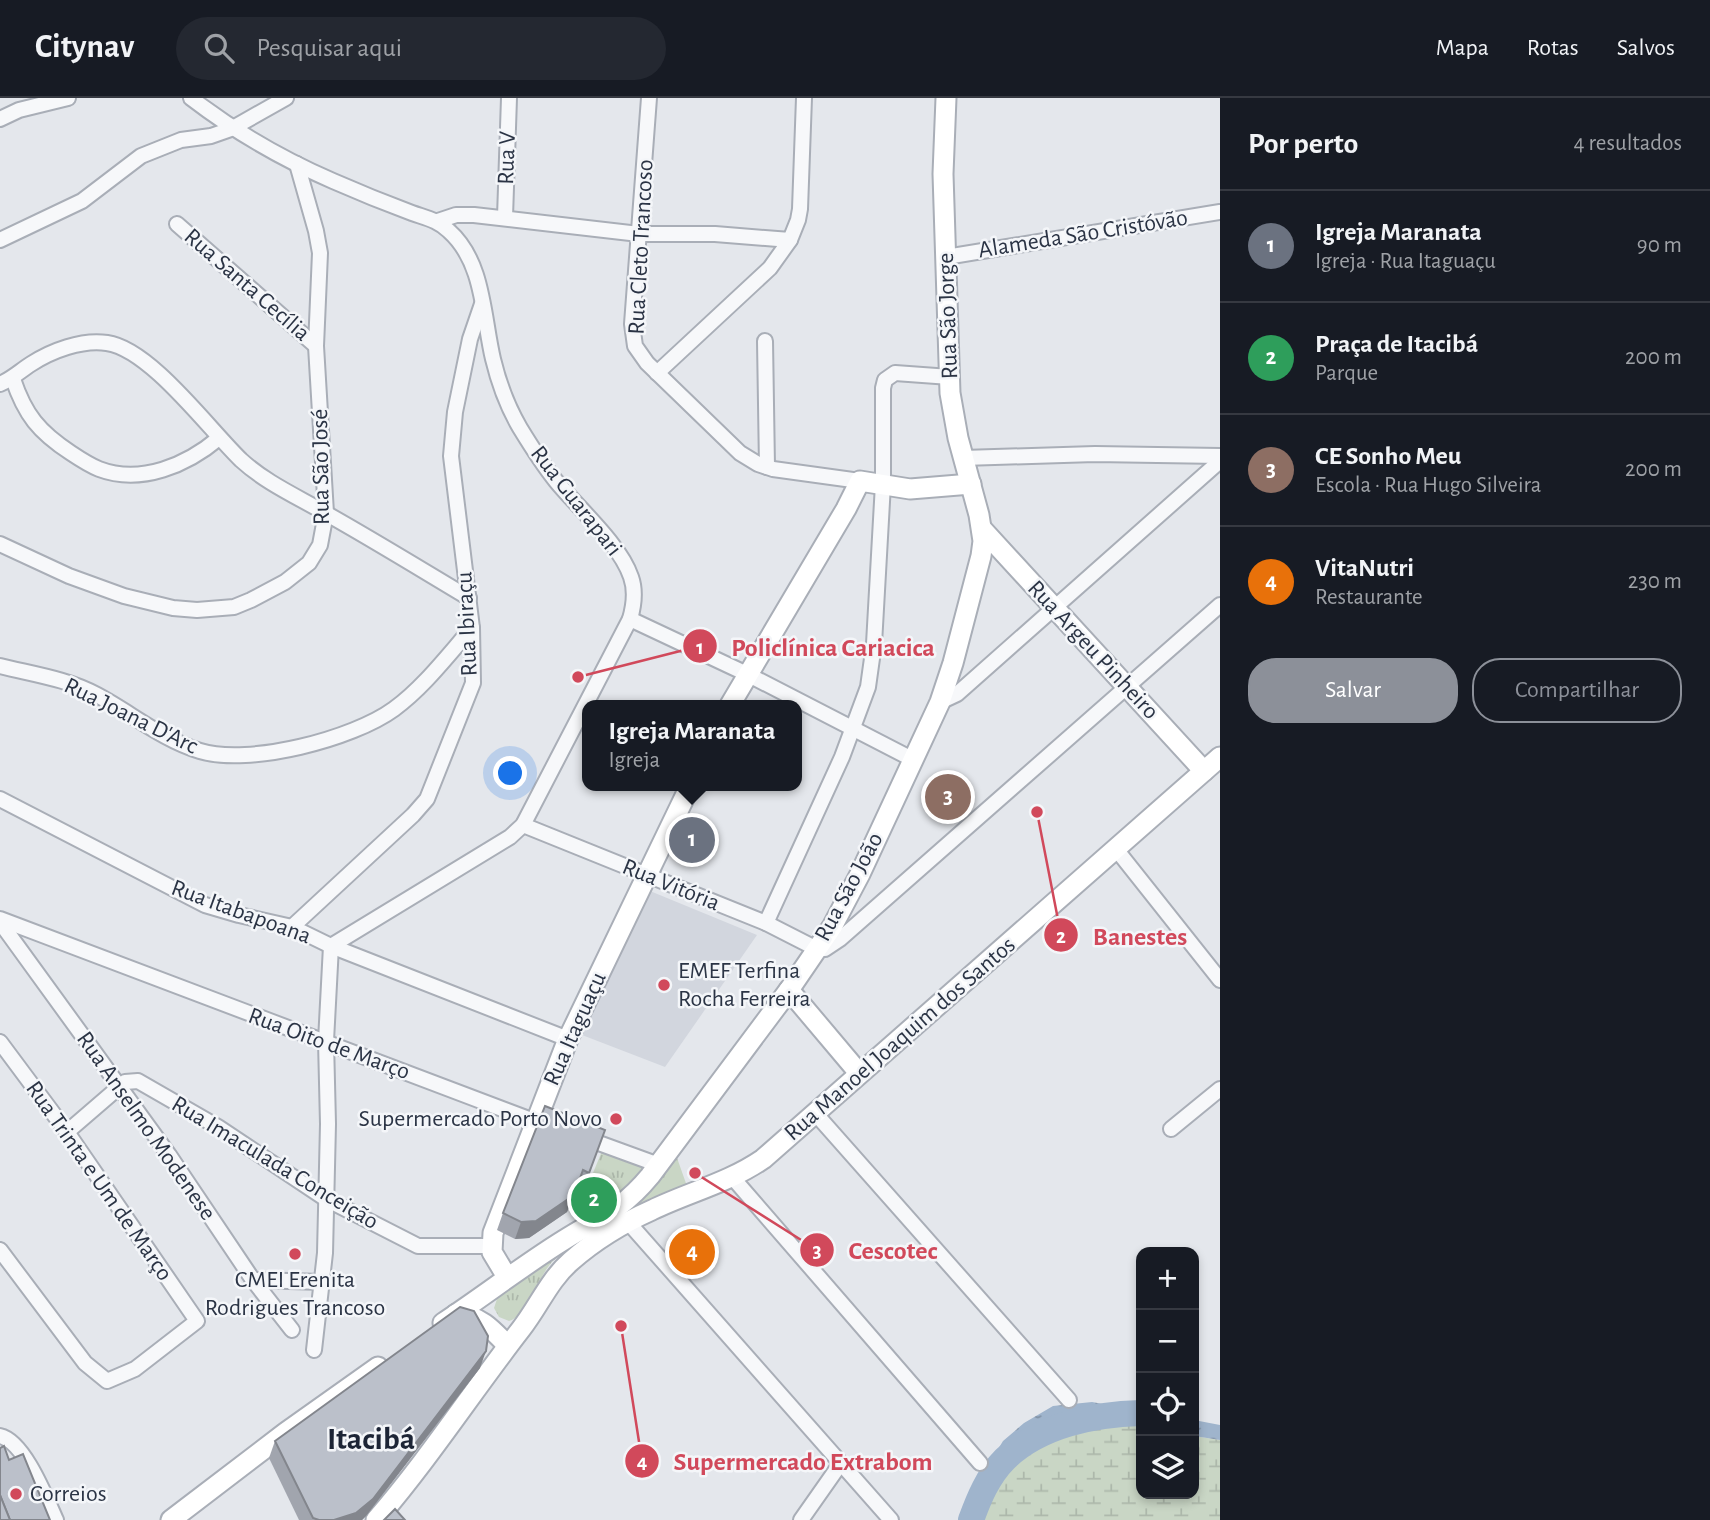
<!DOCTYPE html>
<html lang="pt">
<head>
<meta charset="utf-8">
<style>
  :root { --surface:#171b24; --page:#242831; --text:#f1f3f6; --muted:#9ea1a6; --line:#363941; --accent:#8c9099 }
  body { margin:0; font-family:"Alegreya Sans",sans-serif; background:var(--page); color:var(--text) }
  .controls { position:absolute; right:21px; bottom:21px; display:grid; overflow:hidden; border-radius:14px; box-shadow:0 4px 10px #0003 }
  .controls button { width:63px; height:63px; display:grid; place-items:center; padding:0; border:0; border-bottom:2px solid var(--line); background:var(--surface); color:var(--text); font:35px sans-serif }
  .you { position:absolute; left:511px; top:676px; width:24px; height:24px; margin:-18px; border:5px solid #fff; border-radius:50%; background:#1a73e8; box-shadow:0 0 0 10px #1a73e833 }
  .badge { display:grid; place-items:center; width:46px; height:46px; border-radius:50%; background:var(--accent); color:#fff; font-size:23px; font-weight:700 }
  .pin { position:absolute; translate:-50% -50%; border:4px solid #fff; box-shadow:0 2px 7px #0006 }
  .popup { position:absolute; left:582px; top:602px; width:220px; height:91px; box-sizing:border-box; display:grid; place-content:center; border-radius:14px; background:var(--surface); filter:drop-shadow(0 2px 5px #0005); font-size:23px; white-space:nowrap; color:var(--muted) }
  .popup b { font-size:26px; color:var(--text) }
  .popup::after { content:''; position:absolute; left:50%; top:100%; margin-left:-14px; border:14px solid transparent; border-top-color:var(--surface) }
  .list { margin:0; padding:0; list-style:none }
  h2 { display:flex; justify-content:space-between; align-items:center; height:91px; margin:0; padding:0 28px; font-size:30px }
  h2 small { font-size:23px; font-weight:400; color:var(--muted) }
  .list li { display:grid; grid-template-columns:46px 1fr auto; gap:21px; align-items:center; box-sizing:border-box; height:112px; padding:0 28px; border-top:2px solid var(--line) }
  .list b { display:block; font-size:26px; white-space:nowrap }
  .list p { margin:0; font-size:23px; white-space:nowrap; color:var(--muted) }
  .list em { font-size:23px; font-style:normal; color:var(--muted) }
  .actions { display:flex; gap:14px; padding:21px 28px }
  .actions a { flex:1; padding:16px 0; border:2px solid var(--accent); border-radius:28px; text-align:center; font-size:24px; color:var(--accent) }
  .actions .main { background:var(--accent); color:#fff }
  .icon { flex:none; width:38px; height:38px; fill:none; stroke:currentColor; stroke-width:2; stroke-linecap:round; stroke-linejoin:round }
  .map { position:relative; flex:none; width:1220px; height:1422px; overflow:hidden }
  header { display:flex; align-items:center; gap:42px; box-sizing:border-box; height:98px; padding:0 35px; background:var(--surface); border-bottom:2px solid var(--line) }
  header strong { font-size:33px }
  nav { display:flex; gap:38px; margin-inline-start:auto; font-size:24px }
  .search { width:490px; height:63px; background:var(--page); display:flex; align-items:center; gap:18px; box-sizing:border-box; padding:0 24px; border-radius:38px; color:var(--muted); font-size:26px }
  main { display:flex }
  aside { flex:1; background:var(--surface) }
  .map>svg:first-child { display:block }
  .built { fill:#d2d6de }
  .wetland { fill:url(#wetland-marsh) }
  .park { fill:url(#park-tufts) }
  .water { fill:url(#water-ripples) }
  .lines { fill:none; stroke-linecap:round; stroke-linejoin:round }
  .river { stroke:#9fb4cc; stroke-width:26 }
  .street-casing { stroke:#a9aeb7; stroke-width:18 }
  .secondary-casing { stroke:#a9aeb7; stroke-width:23 }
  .street { stroke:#f7f8fa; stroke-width:14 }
  .secondary { stroke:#fff; stroke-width:19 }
  .wall { fill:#a1a5ae }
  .shaded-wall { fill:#83868d }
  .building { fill:#bbc0ca; stroke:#83868d; stroke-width:2 }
  .poi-dot { fill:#d1495b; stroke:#f4f6f9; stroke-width:2.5 }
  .labels { text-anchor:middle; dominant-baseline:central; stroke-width:5; stroke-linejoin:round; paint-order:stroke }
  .street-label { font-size:24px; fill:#2b3445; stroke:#f4f6f9 }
  .poi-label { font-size:24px; fill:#2b3445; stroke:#f4f6f9; text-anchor:start }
  .district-label { font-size:32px; font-weight:bold; fill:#1d2536; stroke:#f4f6f9 }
  .leader { fill:none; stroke:#d1495b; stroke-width:2.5 }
  .callout-dot { fill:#d1495b; stroke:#f4f6f9; stroke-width:2.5 }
  .mark-label { font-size:21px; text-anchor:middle; font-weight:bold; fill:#fff }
  .callout-label { font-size:26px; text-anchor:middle; font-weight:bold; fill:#d1495b; stroke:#f4f6f9; stroke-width:5; stroke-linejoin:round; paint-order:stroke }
</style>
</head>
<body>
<header>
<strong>Citynav</strong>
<div class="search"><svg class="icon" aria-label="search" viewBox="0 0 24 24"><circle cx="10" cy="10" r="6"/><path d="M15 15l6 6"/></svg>Pesquisar aqui</div>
<nav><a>Mapa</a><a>Rotas</a><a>Salvos</a></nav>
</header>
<main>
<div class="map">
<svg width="1220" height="1422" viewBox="0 0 1220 1422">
  <defs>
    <pattern id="wetland-marsh" width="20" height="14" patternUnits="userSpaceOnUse" patternTransform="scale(1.75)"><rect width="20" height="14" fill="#c9d6c5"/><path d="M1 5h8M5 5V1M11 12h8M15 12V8" fill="none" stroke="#adb8ab"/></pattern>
    <pattern id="park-tufts" width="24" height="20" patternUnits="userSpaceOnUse" patternTransform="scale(1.75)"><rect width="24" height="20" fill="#c9d6c5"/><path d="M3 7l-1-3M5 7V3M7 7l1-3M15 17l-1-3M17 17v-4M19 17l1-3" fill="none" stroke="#adb8ab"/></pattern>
    <pattern id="water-ripples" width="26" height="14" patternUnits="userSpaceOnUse" patternTransform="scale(1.75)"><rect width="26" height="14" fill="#9fb4cc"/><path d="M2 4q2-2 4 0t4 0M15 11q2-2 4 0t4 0" fill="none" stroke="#8293a7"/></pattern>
  </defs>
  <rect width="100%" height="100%" fill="#e4e7ec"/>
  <!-- built -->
  <polygon class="built" points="650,793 757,837 665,969 582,937"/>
  <!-- wetland -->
  <polygon class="wetland" points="1096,1325 1141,1328 1141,1396 1194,1396 1194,1338 1220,1342 1220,1422 971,1422 985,1388 1022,1343 1042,1327"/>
  <!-- park -->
  <g class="park">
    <polygon points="602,1053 641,1069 643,1071 640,1083 575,1119"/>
    <path d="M676,1057l12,34c-41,19 -103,41 -135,72 -15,15 -25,55 -44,60l-10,-4 -5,-9 4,-12z"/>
  </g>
  <!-- water -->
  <g class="water">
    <polygon points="1092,1304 1141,1313 1141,1328 1096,1325 1042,1327 1022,1343 985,1388 971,1422 960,1422 983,1376 1003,1343 1024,1325 1053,1308"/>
    <polygon points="1194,1322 1220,1327 1220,1342 1194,1338"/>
  </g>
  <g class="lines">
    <!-- river -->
    <path class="river" d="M971,1422c8,-22 17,-44 34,-61 35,-34 90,-45 136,-46"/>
    <!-- street casing -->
    <g class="street-casing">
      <g id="street">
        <path d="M191,0c43,33 91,61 142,83 25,11 52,22 79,32 14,5 26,7 37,18 35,31 34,86 44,128 6,25 14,47 27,69 11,18 23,37 36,53 22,27 64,63 75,96 5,14 3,28 -1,42l-107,206 -13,12 -179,109 -5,95 2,83 -3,129 -11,97"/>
        <polyline points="649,0 632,226 635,248 647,265 740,355 758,366 773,371 860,383"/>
        <polyline points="0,21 19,12 68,0"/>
        <polyline points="505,119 509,0"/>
        <polyline points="438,123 456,117 474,117 639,136 715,136 790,142"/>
        <polyline points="177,126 316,248"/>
        <polyline points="0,142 82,103 141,58 181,42 211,38 231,31 286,0"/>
        <polyline points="946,159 1220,114"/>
        <polyline points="765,243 767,369"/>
        <polyline points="657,275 770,170 790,142 798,122 800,111 804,0"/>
        <path d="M13,281c12,36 26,53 58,74 9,6 18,12 28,16 42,16 88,-4 120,-31"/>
        <path d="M0,286c12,-5 20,-13 31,-20 20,-13 51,-25 76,-21 43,6 101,85 134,117 25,23 57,37 86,54 48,27 95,56 142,84"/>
        <polyline points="963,360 1095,356 1220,358"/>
        <polyline points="0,446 69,478 124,498 173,510 197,512 234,509 251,502 285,484 309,465 320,447 326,415 316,248 320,155 316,133 297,66"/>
        <polyline points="630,521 747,576 912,661"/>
        <path d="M0,568c32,8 68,13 97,29 34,18 66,45 103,56 49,15 153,-12 194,-42 30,-22 54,-54 78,-81"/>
        <polyline points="940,604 957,596 1220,363"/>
        <polyline points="0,701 205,807 239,817 292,829 331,848 568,941"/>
        <polyline points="523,727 766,825 817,851 825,851 840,841 1220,507"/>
        <polyline points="1116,751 1220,882"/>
        <polyline points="0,821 542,1026"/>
        <polyline points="0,824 169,1057 253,1182 292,1232"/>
        <polyline points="766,825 842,659 868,589 874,546 883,386 883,290 885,282 895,275 950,279"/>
        <polyline points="292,829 413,717 427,701 473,585 472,530 451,358 455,314 470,241 482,206"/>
        <polyline points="0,944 67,1034 197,1223 135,1271 107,1283 85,1265 0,1152"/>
        <polyline points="815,1015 1069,1302"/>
        <polyline points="1171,1031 1220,991"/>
        <polyline points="67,1034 125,984 138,983 218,1029 326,1101 418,1148 491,1148"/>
        <polyline points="585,1040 659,1067"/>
        <polyline points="733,1080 980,1365"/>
        <polyline points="628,1124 891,1422"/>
        <polyline points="253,1182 323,1184"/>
        <path d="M0,1338c24,5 46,62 56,84"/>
        <polyline points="801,1422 841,1365"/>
      </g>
    </g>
    <!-- secondary casing -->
    <g class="secondary-casing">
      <g id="secondary">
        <polyline points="982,431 1204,673"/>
        <polyline points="730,607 846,411 860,383 910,391 971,386"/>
        <polyline points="789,892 859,975"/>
        <polyline points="507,1179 492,1154 493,1135 568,941 690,688"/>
        <path d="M456,1216c23,1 36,15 51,31"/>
        <path d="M443,1225c41,-27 79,-57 121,-83 35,-22 58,-30 86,-64l139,-186 43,-63 28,-53 80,-172 13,-39 28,-107 2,-15 -4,-26 -21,-77 -8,-45 -7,-219 3,-76"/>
        <polyline points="171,1422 285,1335 378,1269"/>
        <path d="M376,1422c52,-60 96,-128 145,-191 18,-23 28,-49 50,-68 24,-21 52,-38 81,-51 37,-18 76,-27 111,-51l457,-402"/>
      </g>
    </g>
    <!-- street -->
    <use href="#street" class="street"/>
    <!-- secondary -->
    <use href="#secondary" class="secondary"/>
  </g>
  <!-- wall -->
  <g class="wall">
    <polygon points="605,1032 583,1092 577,1089 567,1114 529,1140 515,1141 497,1132 503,1115"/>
    <polygon points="480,1270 366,1418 362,1422 299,1422 269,1360 275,1343"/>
  </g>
  <!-- shaded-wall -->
  <g class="shaded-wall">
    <polygon points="583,1072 567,1114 529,1140 515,1141 521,1124"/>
    <polygon points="486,1253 480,1270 366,1418 362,1422 334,1422"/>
  </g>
  <!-- building -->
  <g class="building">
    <polygon points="545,1008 605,1032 589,1075 583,1072 574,1097 536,1123 521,1124 503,1115"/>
    <polygon points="460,1209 474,1213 488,1238 486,1253 373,1401 356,1415 334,1422 319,1422 313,1420 275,1343"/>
    <polygon points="4,1348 9,1362 23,1356 50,1422 10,1422 0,1397 0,1350"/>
    <polygon points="0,1397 10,1422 0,1422"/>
    <polygon points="395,1411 405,1422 384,1422"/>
  </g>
  <!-- markers -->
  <g class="poi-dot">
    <circle cx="664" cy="887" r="7"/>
    <circle cx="616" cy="1021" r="7"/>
    <circle cx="295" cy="1156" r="7"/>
    <circle cx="16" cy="1396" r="7"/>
  </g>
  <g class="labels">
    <!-- street labels -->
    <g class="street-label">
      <text transform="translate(507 60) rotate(-88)">Rua V</text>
      <text transform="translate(1083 136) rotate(-9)">Alameda São Cristóvão</text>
      <text transform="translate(641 149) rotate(-87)">Rua Cleto Trancoso</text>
      <text transform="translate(247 187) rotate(41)">Rua Santa Cecília</text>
      <text transform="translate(948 218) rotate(-92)">Rua São Jorge</text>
      <text transform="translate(321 369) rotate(-91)">Rua São José</text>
      <text transform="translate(576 403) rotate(52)">Rua Guarapari</text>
      <text transform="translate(467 526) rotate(-93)">Rua Ibiraçu</text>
      <text transform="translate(1093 552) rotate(47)">Rua Argeu Pinheiro</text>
      <text transform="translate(131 618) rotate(26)">Rua Joana D'Arc</text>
      <text transform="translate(671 787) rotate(22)">Rua Vitória</text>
      <text transform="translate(849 789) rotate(-62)">Rua São João</text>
      <text transform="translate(241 814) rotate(20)">Rua Itabapoana</text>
      <text transform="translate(575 931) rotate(-66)">Rua Itaguaçu</text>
      <text transform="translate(900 941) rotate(-41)">Rua Manoel Joaquim dos Santos</text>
      <text transform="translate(329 946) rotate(20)">Rua Oito de Março</text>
      <text transform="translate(146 1028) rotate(55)">Rua Anselmo Modenese</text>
      <text transform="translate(275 1065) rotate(31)">Rua Imaculada Conceição</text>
      <text transform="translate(99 1083) rotate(55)">Rua Trinta e Um de Março</text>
    </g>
    <!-- poi labels -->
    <g class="poi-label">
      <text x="678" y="873">EMEF Terfina<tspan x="678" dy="28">Rocha Ferreira</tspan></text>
      <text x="602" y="1021" text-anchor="end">Supermercado Porto Novo</text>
      <text x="295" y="1182" text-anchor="middle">CMEI Erenita<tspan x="295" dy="28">Rodrigues Trancoso</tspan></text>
      <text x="30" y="1396">Correios</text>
    </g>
    <!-- district labels -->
    <g class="district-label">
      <text x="371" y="1341">Itacibá</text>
    </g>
  </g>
  <!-- callouts -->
  <path class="leader" d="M578 579L700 548M1037 714L1061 837M695 1075L817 1152M621 1228L642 1363"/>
  <g class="callout-dot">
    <circle cx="578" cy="579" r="7"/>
    <circle cx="1037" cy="714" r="7"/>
    <circle cx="695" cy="1075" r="7"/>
    <circle cx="621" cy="1228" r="7"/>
    <circle cx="700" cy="548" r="18"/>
    <circle cx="1061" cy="837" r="18"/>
    <circle cx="817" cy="1152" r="18"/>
    <circle cx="642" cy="1363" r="18"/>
  </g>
  <g class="mark-label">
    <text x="700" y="556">1</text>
    <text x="1061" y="845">2</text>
    <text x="817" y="1159">3</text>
    <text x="642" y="1370">4</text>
  </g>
  <g class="callout-label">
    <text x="833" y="558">Policlínica Cariacica</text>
    <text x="1140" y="847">Banestes</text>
    <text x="893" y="1161">Cescotec</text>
    <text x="803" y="1372">Supermercado Extrabom</text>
  </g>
</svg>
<div class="controls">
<button>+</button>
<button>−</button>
<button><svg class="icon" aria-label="locate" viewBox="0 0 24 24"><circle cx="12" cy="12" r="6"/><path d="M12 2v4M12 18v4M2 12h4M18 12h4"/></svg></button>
<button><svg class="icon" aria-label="layers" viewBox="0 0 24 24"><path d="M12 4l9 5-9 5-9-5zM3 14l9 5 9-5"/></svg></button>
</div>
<div class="you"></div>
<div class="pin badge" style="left:692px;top:742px;background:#6b7280">1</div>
<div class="popup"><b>Igreja Maranata</b>Igreja</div>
<div class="pin badge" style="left:594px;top:1102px;background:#2e9e5b">2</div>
<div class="pin badge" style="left:948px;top:699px;background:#8d6e63">3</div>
<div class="pin badge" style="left:692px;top:1154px;background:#e8710a">4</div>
</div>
<aside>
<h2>Por perto<small>4 resultados</small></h2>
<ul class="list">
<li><span class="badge" style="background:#6b7280">1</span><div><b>Igreja Maranata</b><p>Igreja · Rua Itaguaçu</p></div><em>90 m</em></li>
<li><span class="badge" style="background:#2e9e5b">2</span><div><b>Praça de Itacibá</b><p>Parque</p></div><em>200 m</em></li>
<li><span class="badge" style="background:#8d6e63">3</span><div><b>CE Sonho Meu</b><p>Escola · Rua Hugo Silveira</p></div><em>200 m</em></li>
<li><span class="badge" style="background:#e8710a">4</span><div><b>VitaNutri</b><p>Restaurante</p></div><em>230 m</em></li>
</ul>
<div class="actions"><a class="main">Salvar</a><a>Compartilhar</a></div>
</aside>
</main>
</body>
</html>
